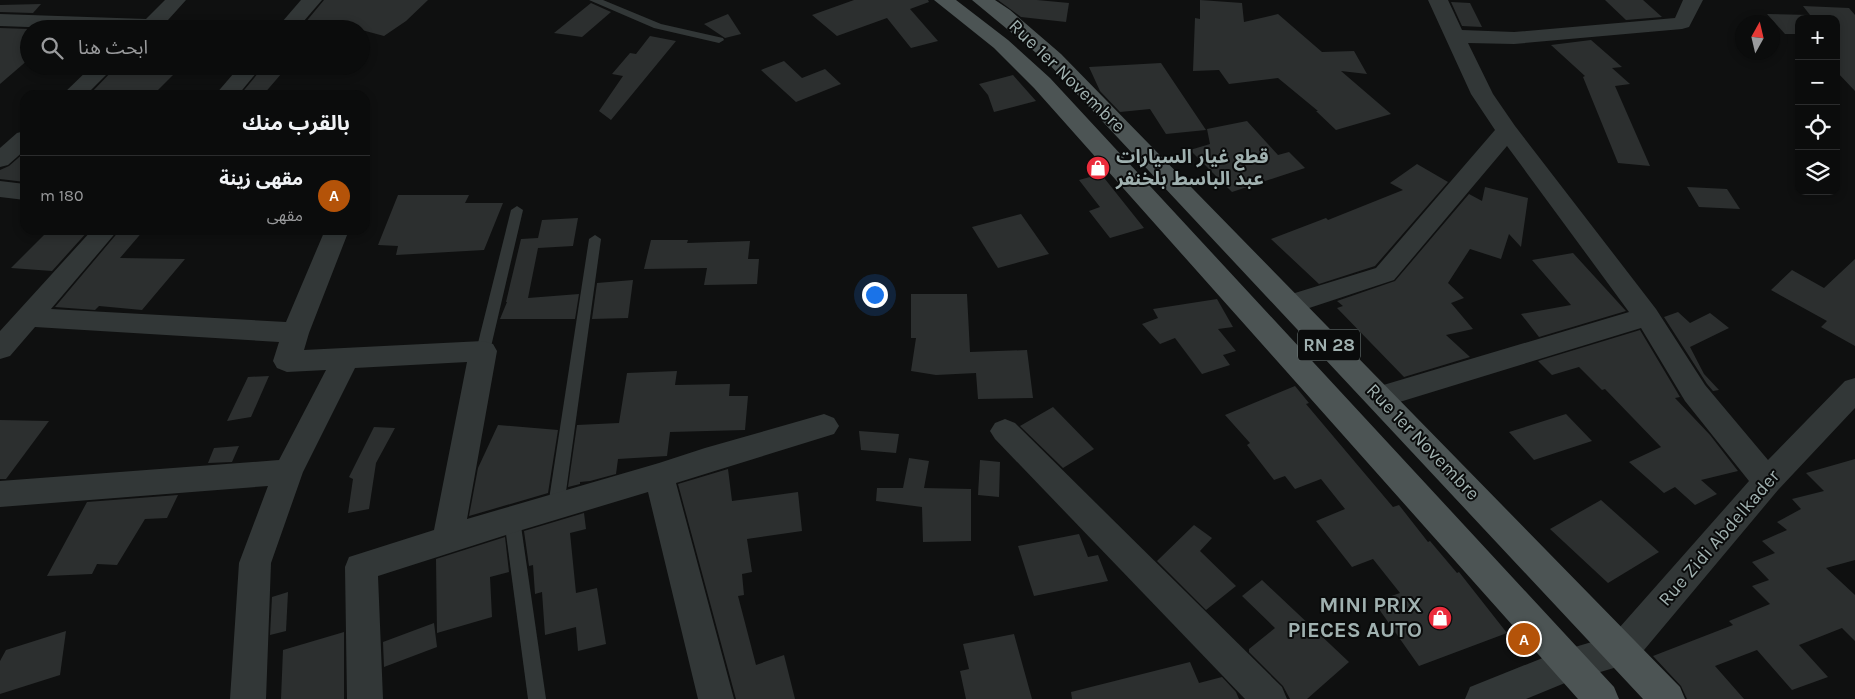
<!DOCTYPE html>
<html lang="ar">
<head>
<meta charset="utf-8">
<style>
  :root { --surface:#0b0c0c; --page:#141515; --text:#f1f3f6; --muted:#9a9b9d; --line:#2b2c2d; --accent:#b45309 }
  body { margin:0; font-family:Karla,"Noto Sans Arabic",sans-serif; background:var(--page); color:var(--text); direction:rtl }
  .controls { position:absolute; right:15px; top:15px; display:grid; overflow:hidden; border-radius:10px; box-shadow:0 2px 8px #0003 }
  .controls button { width:45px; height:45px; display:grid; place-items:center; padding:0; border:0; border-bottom:1px solid var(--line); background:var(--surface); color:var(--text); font:25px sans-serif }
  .compass { position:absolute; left:1735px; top:15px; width:45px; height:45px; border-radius:50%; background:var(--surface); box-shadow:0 2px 8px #0003; rotate:8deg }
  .you { position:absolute; left:874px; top:294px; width:18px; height:18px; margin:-12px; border:4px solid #fff; border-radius:50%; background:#1a73e8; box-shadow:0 0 0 8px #1a73e833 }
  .badge { display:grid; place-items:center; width:32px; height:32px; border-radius:50%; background:var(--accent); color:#fff; font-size:16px; font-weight:700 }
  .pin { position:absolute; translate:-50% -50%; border:2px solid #fff; box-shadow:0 1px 5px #0006 }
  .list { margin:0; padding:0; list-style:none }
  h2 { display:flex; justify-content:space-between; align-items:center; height:65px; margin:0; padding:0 20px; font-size:21px }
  h2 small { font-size:16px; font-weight:400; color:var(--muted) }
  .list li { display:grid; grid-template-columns:32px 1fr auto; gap:15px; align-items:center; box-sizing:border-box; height:80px; padding:0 20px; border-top:1px solid var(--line) }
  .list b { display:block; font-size:19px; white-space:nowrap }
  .list p { margin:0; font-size:16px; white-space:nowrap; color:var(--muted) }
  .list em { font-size:16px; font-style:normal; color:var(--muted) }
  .icon { flex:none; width:28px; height:28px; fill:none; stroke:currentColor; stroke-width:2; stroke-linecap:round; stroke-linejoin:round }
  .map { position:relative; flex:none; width:1855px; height:699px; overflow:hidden; direction:ltr }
  .search { position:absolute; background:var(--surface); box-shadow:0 2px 8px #0003; left:20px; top:20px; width:350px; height:55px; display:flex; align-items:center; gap:12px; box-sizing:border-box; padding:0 18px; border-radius:28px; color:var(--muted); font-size:19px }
  .panel { position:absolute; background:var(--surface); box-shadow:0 2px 8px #0003; left:20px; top:90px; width:350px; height:145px; border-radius:15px; direction:rtl }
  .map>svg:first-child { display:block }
  .building { fill:#2c2f2f }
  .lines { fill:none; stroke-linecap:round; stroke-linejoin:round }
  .service { fill:#323737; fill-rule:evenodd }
  .minor { fill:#323737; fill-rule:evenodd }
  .tertiary { fill:#323737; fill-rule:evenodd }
  .primary { fill:#4c5454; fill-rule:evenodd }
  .labels { text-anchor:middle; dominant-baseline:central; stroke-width:4; stroke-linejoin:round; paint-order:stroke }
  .shield { fill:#0a0b0b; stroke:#737f7e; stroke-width:1 }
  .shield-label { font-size:18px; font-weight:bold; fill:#a0b1b0 }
  .street-label { font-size:19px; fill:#a0b1b0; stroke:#0a0b0b }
  .poi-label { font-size:19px; font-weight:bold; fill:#a0b1b0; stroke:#0a0b0b; text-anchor:start }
  .near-poi-label { font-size:22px; font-weight:bold; fill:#a0b1b0; stroke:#0a0b0b; text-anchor:end }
</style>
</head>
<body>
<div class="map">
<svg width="1855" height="699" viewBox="0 0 1855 699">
  <rect width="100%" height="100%" fill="#0f1010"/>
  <!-- building -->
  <g class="building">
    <polygon points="324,0 428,0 406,21 384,36 332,22 327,29 300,29"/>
    <polygon points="854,0 928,0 929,2 910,9 938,41 911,48 887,18 837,36 812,15"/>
    <polygon points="998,0 1037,0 1069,3 1066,22 1021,17"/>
    <polygon points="1200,0 1242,3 1244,22 1278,14 1322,52 1354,51 1367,74 1341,71 1391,114 1336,130 1316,111 1318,111 1278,78 1229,84 1219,70 1193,71 1195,18 1200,19"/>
    <polygon points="1605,0 1643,0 1662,17 1626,20"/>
    <polygon points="1451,2 1470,3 1482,27 1462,26"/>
    <polygon points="591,3 611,12 582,37 554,33"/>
    <polygon points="41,4 33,13 0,12 0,5"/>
    <polygon points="1803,6 1849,8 1855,15 1855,91 1836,71 1836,19 1799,19 1799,34 1785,34 1767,14 1810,15"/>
    <polygon points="728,14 741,34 725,38 704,24"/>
    <polygon points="0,28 29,29 29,59 0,84"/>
    <polygon points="650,36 676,41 611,120 599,111 623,76 612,74 630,53 636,54"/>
    <polygon points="1591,40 1622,67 1612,68 1630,84 1615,86 1650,166 1618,163 1583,77 1585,76 1551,45"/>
    <polygon points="784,61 802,78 825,69 841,84 796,102 761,70"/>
    <polygon points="1161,63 1206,130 1166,134 1150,109 1120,112 1100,91 1089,67"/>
    <polygon points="117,66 147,66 142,71 174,74 156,92 146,91 142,95 89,95"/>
    <polygon points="264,66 288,66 263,95 240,95"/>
    <polygon points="1013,75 1036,101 994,112 988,95 979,84"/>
    <polygon points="1247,121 1278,155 1289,152 1305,168 1232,192 1190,150 1210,144 1207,129"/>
    <polygon points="25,152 25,182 0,179 0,170 9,166"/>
    <polygon points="1417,164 1448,182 1375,266 1319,284 1271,239 1326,218 1328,220 1403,190 1390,183"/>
    <polygon points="1101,174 1144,228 1110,238 1089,211 1100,207 1079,180"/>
    <polygon points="1485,187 1528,198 1521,247 1509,234 1501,259 1470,249 1448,283 1464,298 1451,303 1473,329 1446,335 1470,357 1404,377 1337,308 1343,306 1337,301 1395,281 1469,194 1482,201"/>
    <polygon points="1687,187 1727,189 1740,209 1699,207"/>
    <polygon points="398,195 469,195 465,203 503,203 484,250 396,255 398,246 378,245"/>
    <polygon points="1021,214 1049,254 998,268 972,227"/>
    <polygon points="578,218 573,246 538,248 528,298 579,294 575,319 500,319 507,302 506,302 521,239 538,238 542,220"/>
    <polygon points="49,230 89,230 52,271 11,268"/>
    <polygon points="120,230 144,230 120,258 185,259 142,310 99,306 95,310 55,307"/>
    <polygon points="651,240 688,240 687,243 750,241 748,259 759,259 757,284 704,285 707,268 644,269"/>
    <polygon points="1573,253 1626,311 1539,337 1521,314 1571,305 1532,260"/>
    <polygon points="1855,259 1855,346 1821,327 1827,321 1771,290 1792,270 1824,288"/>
    <polygon points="633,280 628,318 592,319 597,283"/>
    <polygon points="911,294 967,294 970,352 1027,350 1033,398 978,399 976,373 936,375 911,371 916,338 911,338"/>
    <polygon points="1217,299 1233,327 1218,329 1236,351 1223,355 1230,365 1202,374 1175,338 1160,344 1142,324 1158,318 1153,309"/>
    <polygon points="1678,312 1690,323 1710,313 1729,328 1690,347 1704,374 1719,390 1713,391 1707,384 1664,317"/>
    <polygon points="1640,330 1680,397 1675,398 1710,435 1738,471 1701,480 1717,494 1695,505 1675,487 1664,493 1629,462 1661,447 1605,389 1602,390 1579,367 1552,375 1538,361"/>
    <polygon points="677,371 675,385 730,384 729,396 748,396 745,430 670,432 667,456 618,459 616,474 590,481 580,482 580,484 568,487 577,425 619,423 627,373"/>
    <polygon points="269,376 251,417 227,421 248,377"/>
    <polygon points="1295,386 1309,403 1306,404 1393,507 1399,505 1428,542 1430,541 1457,573 1459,572 1507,633 1419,666 1374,602 1400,593 1373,559 1352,567 1316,521 1345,509 1321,479 1295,489 1285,476 1274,480 1247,445 1250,443 1225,415"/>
    <polygon points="1053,407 1094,449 1063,468 1020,426"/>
    <polygon points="1566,414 1592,441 1534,460 1509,432"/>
    <polygon points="0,420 49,421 6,479 0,479"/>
    <polygon points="498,425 558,430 548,493 469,516 478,468"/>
    <polygon points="374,427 395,428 376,463 369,509 348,513 353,479 349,477"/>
    <polygon points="859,431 899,434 896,453 861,450"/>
    <polygon points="239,446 232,462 208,463 214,448"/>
    <polygon points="909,458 929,461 924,488 971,489 971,541 923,542 922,507 876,501 877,488 903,488"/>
    <polygon points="1855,459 1855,560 1826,568 1855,595 1855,641 1842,628 1799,645 1828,677 1792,690 1757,650 1715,666 1744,699 1687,699 1681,686 1653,656 1733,625 1729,621 1770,604 1752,586 1769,580 1752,562 1775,553 1762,541 1787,530 1777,522 1801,509 1792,499 1824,491 1806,473"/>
    <polygon points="980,460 1000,462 999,497 978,495"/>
    <polygon points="728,469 732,501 798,492 802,531 747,539 752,572 742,574 744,595 738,596 756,665 784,655 795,699 736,699 678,484"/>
    <polygon points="178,495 167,518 145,519 117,565 97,564 92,574 47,576 87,502"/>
    <polygon points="1601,500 1659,552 1608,583 1550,529"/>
    <polygon points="584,513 586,529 570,533 576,593 597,588 606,644 578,651 576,627 545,635 542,592 535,594 533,565 529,566 524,531"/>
    <polygon points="1194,525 1212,538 1200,551 1236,586 1206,610 1157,561"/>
    <polygon points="1079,534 1088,557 1098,555 1108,581 1034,596 1018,546"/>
    <polygon points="505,537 509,572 490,577 492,617 437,633 436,559"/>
    <polygon points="1262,580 1349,662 1307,699 1290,699 1283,686 1249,652 1249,649 1275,628 1242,596"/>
    <polygon points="288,592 286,631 270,635 272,597"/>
    <polygon points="434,623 437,647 384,667 383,642"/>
    <polygon points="66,631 60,675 0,694 0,661 6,650"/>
    <polygon points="344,632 344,699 281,699 283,650"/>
    <polygon points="1014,634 1032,699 966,699 960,671 969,669 963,644"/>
    <polygon points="1190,662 1199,683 1222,677 1236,692 1239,699 1072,699 1071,692"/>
  </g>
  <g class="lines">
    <!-- service -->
    <g class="service">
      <polygon points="589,0 603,0 661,24 723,38 724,40 719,43 654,28"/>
      <polygon points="517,206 523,210 490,351 488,355 483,356 478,355 476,351 511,210"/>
      <polygon points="595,235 601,239 564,506 562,511 556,513 550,511 548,506 589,239"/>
      <polygon points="512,512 518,514 520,519 546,699 528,699 504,519 506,514"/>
    </g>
    <!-- minor -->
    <g class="minor">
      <polygon points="165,0 186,0 168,20 256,23 263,25 266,29 84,29 0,26 0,14 146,19"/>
      <polygon points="301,0 322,0 297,29 276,29"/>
      <polygon points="1428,0 1448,0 1462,30 1514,32 1675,18 1683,0 1703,0 1689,27 1682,29 1514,44 1468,43 1493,94 1515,126 1656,309 1705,385 1768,460 1845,381 1855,378 1855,408 1778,490 1634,662 1570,681 1558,676 1553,664 1558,652 1612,636 1749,481 1685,401 1641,328 1380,408 1370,405 1366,397 1370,389 1629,312 1507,146 1394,280 1291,314 1282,311 1278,304 1282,297 1376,268 1495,130 1471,94"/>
      <polygon points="92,66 115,66 86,95 62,95"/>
      <polygon points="240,66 262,66 238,95 215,95"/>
      <polygon points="25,131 25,150 8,165 0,167 0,148 17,133"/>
      <polygon points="0,181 25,184 25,200 0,197"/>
      <polygon points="92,230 118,230 51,309 286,322 325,230 349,230 309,333 304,350 483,341 493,344 497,351 467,519 659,463 705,448 824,414 834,418 839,426 834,434 676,483 734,699 698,699 648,492 512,533 378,576 383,699 347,699 345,567 349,557 434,530 467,362 355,368 303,472 271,563 266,699 230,699 239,563 268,486 0,507 0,481 279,460 326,370 287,372 277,368 273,361 279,342 35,327 10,356 0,359 0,331"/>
      <polygon points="1005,419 1015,423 1282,687 1287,699 1245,699 995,439 990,431 995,423"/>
    </g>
    <!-- tertiary -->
    <polygon class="tertiary" points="1570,647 1582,652 1587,664 1582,676 1526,699 1465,699 1470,687"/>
    <!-- primary -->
    <g class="primary">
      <polygon points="934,0 956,0 1008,40 1050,78 1614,687 1619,699 1578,699 1034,88 994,48"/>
      <polygon points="972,0 995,0 1010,10 1061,54 1680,687 1685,699 1643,699 1047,62"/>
    </g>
  </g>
  <!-- icons -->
  <defs>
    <g id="shop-disc" transform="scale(1.25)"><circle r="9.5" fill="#eb2c3c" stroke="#0a0b0b"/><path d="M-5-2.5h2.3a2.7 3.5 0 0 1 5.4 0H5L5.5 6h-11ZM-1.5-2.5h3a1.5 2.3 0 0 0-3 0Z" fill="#fff"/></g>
  </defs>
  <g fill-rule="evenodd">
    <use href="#shop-disc" x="1098" y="168"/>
    <use href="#shop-disc" x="1440" y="618"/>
  </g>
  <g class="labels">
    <!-- shield labels -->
    <rect class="shield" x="1298" y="329.5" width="62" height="31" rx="4"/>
    <g class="shield-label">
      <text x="1329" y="345">RN 28</text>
    </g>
    <!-- street labels -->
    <g class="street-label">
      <text transform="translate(1067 76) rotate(44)">Rue 1er Novembre</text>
      <text transform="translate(1423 442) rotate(46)">Rue 1er Novembre</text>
      <text transform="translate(1719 538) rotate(-49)">Rue Zidi Abdelkader</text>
    </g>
    <!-- poi labels -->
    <g class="poi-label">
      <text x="1116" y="157">قطع غيار السيارات<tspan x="1116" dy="22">عبد الباسط بلخنفر</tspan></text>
    </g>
    <!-- near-poi labels -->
    <g class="near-poi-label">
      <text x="1422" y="605">MINI PRIX<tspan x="1422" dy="25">PIECES AUTO</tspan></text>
    </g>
  </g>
</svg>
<div class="controls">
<button>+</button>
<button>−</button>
<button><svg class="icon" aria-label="locate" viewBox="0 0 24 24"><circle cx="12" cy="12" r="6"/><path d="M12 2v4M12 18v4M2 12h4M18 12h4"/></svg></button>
<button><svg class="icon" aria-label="layers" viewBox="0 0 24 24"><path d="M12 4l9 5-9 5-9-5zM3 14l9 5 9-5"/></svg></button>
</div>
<svg class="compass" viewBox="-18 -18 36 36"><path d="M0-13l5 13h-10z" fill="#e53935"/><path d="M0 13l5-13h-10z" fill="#9a9b9d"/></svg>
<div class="you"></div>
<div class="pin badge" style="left:1524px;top:639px">A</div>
<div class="search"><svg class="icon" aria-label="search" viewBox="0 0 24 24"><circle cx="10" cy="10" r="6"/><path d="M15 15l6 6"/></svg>ابحث هنا</div>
<section class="panel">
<h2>بالقرب منك<small></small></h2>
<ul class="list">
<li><span class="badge">A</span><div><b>مقهى زينة</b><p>مقهى</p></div><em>180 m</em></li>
</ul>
</section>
</div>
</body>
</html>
